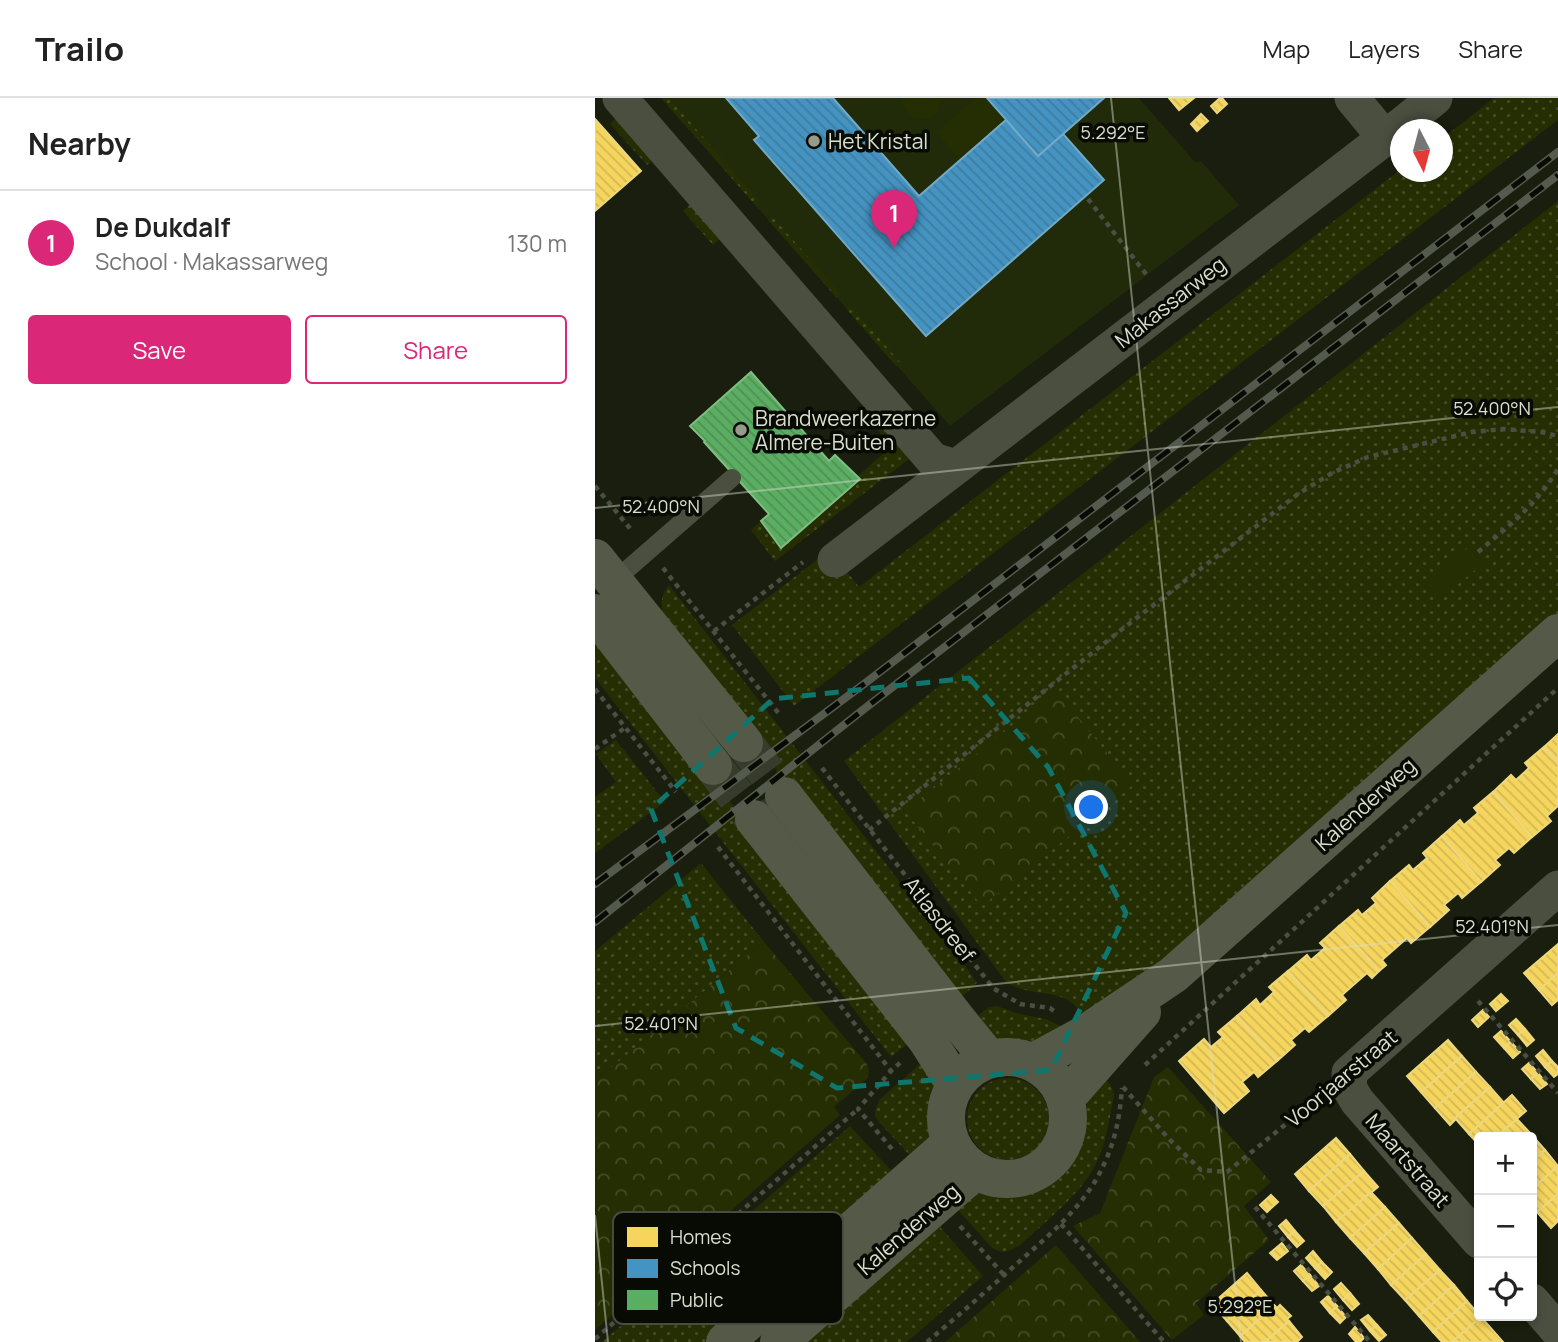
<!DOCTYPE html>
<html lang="en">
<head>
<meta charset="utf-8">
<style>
  :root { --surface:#fff; --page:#f2f2f2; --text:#222; --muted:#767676; --line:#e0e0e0; --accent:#db2777 }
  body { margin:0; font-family:Manrope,sans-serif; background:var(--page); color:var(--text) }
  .controls { position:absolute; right:21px; bottom:21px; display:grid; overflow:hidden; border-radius:7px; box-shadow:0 4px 10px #0003 }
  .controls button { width:63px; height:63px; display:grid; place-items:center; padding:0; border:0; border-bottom:2px solid var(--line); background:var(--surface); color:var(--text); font:35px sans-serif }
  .compass { position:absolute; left:795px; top:21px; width:63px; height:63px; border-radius:50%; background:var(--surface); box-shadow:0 4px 10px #0003; rotate:174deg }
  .you { position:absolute; left:497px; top:710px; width:24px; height:24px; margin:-18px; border:5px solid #fff; border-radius:50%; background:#1a73e8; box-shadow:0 0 0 10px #1a73e833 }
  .badge { display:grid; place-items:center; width:46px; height:46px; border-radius:50%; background:var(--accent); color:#fff; font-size:23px; font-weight:700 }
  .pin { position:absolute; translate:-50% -58px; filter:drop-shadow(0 2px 4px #0008) }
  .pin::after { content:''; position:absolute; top:37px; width:24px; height:21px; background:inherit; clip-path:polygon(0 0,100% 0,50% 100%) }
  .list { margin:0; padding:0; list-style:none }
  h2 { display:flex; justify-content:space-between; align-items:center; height:91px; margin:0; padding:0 28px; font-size:30px }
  h2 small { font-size:23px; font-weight:400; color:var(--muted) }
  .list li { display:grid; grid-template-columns:46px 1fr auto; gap:21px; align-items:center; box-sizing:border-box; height:105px; padding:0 28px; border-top:2px solid var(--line) }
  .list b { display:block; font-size:26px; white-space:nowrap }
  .list p { margin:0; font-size:23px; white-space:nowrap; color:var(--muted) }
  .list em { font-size:23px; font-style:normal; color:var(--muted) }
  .actions { display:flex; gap:14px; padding:21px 28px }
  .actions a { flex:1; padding:16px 0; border:2px solid var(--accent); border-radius:7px; text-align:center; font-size:24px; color:var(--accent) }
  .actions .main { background:var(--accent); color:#fff }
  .icon { flex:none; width:38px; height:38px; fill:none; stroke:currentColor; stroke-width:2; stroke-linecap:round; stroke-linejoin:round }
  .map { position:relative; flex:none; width:963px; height:1244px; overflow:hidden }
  header { display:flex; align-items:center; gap:42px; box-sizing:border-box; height:98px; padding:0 35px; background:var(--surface); border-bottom:2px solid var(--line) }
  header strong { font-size:33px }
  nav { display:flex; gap:38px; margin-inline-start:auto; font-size:24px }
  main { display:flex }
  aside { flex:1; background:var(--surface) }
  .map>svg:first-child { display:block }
  .built { fill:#212a09 }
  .grass { fill:url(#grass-dots) }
  .forest { fill:url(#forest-crowns) }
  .green { fill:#242e02 }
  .homes { fill:url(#homes-back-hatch); stroke:#edd87e; stroke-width:2 }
  .schools { fill:url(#schools-back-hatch); stroke:#70aac6; stroke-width:2 }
  .public { fill:url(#public-back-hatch); stroke:#80bd82; stroke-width:2 }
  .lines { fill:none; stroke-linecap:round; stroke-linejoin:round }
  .secondary-tunnel { stroke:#363b2b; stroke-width:38; stroke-dasharray:38 19; stroke-linecap:butt }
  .path { stroke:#4b4f43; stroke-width:4.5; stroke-dasharray:5 5; stroke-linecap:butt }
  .lane { stroke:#4a4f40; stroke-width:18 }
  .street { stroke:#4a4f40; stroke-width:35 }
  .secondary { stroke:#545a47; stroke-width:38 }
  .rail-casing { stroke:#555a4e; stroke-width:8 }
  .rail { stroke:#080b03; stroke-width:5; stroke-dasharray:16; stroke-linecap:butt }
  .marked { fill:none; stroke:#0f766e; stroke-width:5; stroke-dasharray:14 9; stroke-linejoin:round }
  .ticks { fill:none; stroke:#d9dfce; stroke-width:2; stroke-opacity:0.45 }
  .poi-dot { fill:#969b8b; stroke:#080b03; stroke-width:2.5 }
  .labels { text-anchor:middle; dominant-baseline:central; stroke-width:7; stroke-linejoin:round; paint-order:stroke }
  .poi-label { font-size:21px; fill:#d9dfce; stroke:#080b03; text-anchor:start }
  .street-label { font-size:21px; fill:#d9dfce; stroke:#080b03 }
  .key { fill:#080b03; stroke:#474b40; stroke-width:2 }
  .key-label { font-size:19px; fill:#d9dfce }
  .ticks-label { font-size:18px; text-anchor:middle; fill:#d9dfce; stroke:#080b03; stroke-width:7; stroke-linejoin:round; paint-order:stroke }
</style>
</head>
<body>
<header>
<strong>Trailo</strong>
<nav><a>Map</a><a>Layers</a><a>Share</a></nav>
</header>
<main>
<aside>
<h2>Nearby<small></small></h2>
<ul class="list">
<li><span class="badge">1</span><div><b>De Dukdalf</b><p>School · Makassarweg</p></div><em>130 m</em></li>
</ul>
<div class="actions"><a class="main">Save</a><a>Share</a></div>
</aside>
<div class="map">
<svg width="963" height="1244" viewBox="0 0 963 1244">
  <defs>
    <pattern id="grass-dots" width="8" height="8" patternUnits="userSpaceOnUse" patternTransform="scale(1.75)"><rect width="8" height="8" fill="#242e02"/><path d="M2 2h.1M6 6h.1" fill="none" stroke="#434c26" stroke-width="1.8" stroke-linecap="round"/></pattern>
    <pattern id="forest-crowns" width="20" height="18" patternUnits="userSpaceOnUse" patternTransform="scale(1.75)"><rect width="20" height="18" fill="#242e02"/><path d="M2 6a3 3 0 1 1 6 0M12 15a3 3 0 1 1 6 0" fill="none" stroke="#434c26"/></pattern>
    <pattern id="homes-back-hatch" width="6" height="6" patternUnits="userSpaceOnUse" patternTransform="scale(1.75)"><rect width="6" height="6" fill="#f6d55c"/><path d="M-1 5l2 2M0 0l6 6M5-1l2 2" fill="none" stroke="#d2b856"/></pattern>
    <pattern id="schools-back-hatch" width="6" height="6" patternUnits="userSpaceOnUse" patternTransform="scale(1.75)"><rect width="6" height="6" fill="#4393c3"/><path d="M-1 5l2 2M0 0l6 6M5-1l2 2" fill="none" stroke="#427b9b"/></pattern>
    <pattern id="public-back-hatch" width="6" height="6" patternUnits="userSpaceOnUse" patternTransform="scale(1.75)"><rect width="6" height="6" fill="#5aae61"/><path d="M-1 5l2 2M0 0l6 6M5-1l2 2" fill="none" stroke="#528e56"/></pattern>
  </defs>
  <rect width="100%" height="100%" fill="#191e0e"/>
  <!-- built -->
  <polygon class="built" points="66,0 544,0 601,65 606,63 644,107 355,328"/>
  <!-- grass -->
  <g class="grass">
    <polygon points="66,0 74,0 166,105 162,109"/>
    <polygon points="899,0 963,0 963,22 199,608 137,527 227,458 248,469 264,489 805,72 806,74 848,74 848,40"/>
    <polygon points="25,16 62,59 52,67 15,26"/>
    <polygon points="100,102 130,136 118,147 88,113"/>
    <path d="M963,103v418l-365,320 -106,80c-7,-9 -15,-18 -26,-22 -22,-7 -33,-2 -55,-15l-162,-221z"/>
    <polygon points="177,118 245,195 241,199 173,122"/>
    <polygon points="256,208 305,264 301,268 252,212"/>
    <polygon points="293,322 322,355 180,463 156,432 166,423 187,450 265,382 263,378 297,348 282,331"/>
    <path d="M74,487l297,382 11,16 -21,19 -289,-372c-5,-17 -10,-30 2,-45z"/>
    <polygon points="0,531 43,584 304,922 317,942 296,959 0,580"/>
    <polygon points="21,642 70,704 0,755 0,699 21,684 1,656"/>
    <polygon points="106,765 169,844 0,983 0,853"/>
    <polygon points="402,908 424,916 451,921 467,929 440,946 415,944 398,939 377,922 394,909"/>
    <polygon points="332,960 342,989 338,1010 337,1029 336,1039 320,1063 284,1024 280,1018 280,1013 284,1002"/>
    <path d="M507,976l9,12 3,8c-4,24 -8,49 -18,70 -14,29 -52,59 -76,81 -13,7 -16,10 -29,2l-39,-44 18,-9 18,-3 11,4 28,-3 22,-10 14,-10 10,-13 7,-13 4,-13 3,-33z"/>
    <circle cx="413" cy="1021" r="41"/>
    <polygon points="255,1028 303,1080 117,1244 7,1244"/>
    <polygon points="339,1122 388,1178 312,1244 201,1244"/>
  </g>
  <!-- forest -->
  <g class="forest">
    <polygon points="461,592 538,687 387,808 310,713"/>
    <polygon points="169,844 272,966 274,972 273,980 239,1009 245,1017 0,1232 0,983"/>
    <polygon points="573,969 676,1084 649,1108 674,1142 601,1205 609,1217 577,1242 478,1128 505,1115 559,979"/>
    <polygon points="461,1147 545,1244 350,1244"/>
  </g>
  <!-- green -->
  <g class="green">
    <path d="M307,0h40l-4,15c-18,12 -34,7 -36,-15z"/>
    <polygon points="380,0 392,0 410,21 364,61 341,34"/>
    <polygon points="877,446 891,463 846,500 832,483"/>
  </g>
  <!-- homes -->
  <g class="homes">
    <polygon points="574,0 599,0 584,12"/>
    <polygon points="625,0 627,0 632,6 622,15 616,8"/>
    <polygon points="606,16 613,23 602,33 596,26"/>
    <polygon points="0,21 46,73 0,113"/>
    <polygon points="963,636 963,665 949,649"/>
    <polygon points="949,649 963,665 963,708 952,718 956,723 937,739 898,694 916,677 921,682 934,670 930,665"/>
    <polygon points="898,694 937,739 919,755 914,750 900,762 905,767 886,784 847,738 865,722 869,727 883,715 879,710"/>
    <polygon points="847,738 886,784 867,800 863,795 849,807 854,812 835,829 795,783 814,767 818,772 832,760 828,755"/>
    <polygon points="795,783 835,829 816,845 812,840 787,862 791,867 784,873 744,828 763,812 767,817 781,805 777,800"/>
    <polygon points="744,828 784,873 777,880 772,875 747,897 751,902 733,918 693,873 712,857 716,862 730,850 725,845"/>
    <polygon points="963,846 963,875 944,892 929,875"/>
    <polygon points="693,873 733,918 714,934 710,930 696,942 700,947 682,963 642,918 661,901 665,907 679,894 674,889"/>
    <polygon points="963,875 963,902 957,907 944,892"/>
    <polygon points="906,896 913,903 901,913 895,906"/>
    <polygon points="888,912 894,919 883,929 877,922"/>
    <polygon points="642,918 682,963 663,979 659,974 647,984 654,993 629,1015 584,963 609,941 616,949 628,939 623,934"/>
    <polygon points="921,921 930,931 923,937 914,927"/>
    <polygon points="930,931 939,942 932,948 923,937"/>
    <polygon points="906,933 916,944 909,950 899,939"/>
    <polygon points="853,942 867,958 826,994 812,978"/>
    <polygon points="916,944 925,954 918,960 909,950"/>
    <polygon points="948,952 957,963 950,969 941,958"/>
    <polygon points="867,958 881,974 840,1010 826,994"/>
    <polygon points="957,963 963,969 963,976 959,979 950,969"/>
    <polygon points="934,965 943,975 936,981 927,971"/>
    <polygon points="881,974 895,989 860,1020 861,1021 855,1027 840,1010"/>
    <polygon points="943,975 952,986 945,991 936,981"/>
    <polygon points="895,989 909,1005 874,1036 860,1020"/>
    <polygon points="917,997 931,1013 901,1039 884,1039 884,1047 874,1036"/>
    <polygon points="922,1021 936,1036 933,1039 901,1039"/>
    <polygon points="936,1036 950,1052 937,1063 937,1039 933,1039"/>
    <polygon points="741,1040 755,1056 714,1093 700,1076"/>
    <polygon points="950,1052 963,1068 937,1091 937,1063"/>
    <polygon points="755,1056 769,1073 728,1108 714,1093"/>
    <polygon points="963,1068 963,1096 942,1114 937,1107 937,1091"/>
    <polygon points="769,1073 783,1089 741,1124 728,1108"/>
    <polygon points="776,1094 790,1109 755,1140 741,1124"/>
    <polygon points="963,1096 963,1123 956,1130 942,1114"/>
    <polygon points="676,1097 683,1104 672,1114 665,1107"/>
    <polygon points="790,1109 804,1125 769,1155 755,1140"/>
    <polygon points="691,1122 700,1133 693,1139 684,1128"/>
    <polygon points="804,1125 817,1140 783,1171 769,1155"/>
    <polygon points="700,1133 709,1143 702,1149 693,1139"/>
    <polygon points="817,1140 831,1156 796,1187 783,1171"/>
    <polygon points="687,1145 693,1153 682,1162 675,1155"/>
    <polygon points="718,1153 727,1164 720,1170 711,1160"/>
    <polygon points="831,1156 845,1172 810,1202 796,1187"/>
    <polygon points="727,1164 737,1174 730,1181 720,1170"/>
    <polygon points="706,1167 715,1177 708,1183 699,1173"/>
    <polygon points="845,1172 859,1187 824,1218 810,1202"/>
    <polygon points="652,1175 666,1192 632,1223 617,1206"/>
    <polygon points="715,1177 724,1188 717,1193 708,1183"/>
    <polygon points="746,1185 755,1195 748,1202 739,1191"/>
    <polygon points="859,1187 872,1203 838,1234 824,1218"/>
    <polygon points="666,1192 680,1208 645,1238 632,1223"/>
    <polygon points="755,1195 764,1206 757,1212 748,1202"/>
    <polygon points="733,1198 742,1208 735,1215 726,1204"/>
    <polygon points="872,1203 886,1219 857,1244 847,1244 838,1234"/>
    <polygon points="685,1207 696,1218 692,1221 694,1223 670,1244 650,1244 645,1238 680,1208 682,1210"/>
    <polygon points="742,1208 751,1219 745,1225 735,1215"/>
    <polygon points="773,1217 782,1227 775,1233 766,1222"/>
    <polygon points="886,1219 908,1244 857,1244"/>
    <polygon points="694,1223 707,1239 702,1244 670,1244"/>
    <polygon points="782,1227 791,1237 784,1243 775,1233"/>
    <polygon points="760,1229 769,1240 765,1244 761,1244 754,1236"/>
  </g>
  <!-- schools -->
  <g class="schools">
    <polygon points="131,0 238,0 324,98 411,22 443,58 468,36 509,82 331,238 159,42 164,38"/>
    <polygon points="392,0 509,0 443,58"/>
  </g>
  <!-- public -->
  <polygon class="public" points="156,274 234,363 240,357 265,381 186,450 166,423 174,416 109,344 110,343 95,328"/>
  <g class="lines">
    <!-- secondary-tunnel -->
    <g class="secondary-tunnel">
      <polyline points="149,645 189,698"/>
      <polyline points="118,668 159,721"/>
    </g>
    <!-- path -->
    <g class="path">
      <polyline points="493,101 554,180"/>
      <polyline points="0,388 38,434"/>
      <path d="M883,454c33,-28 57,-46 80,-83"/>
      <polyline points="68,470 185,617"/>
      <polyline points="119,533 208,464"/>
      <polyline points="0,591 81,694"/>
      <polyline points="0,651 31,629"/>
      <polyline points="227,670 398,890 425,906 455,910 459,913"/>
      <polyline points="274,732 526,532 703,396 737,375 773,359 877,334 908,331 946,334 963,338"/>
      <polyline points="123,749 296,973"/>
      <polyline points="883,903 963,995"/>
      <polyline points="550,967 963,590"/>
      <polyline points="528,989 575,1042 606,1072 632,1074 723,1000"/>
      <polyline points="297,1051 263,1011 296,973 307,963"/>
      <polyline points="660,1109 775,1244"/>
      <polyline points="466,1126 569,1244"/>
      <polyline points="365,1128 409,1177"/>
      <polyline points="0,1241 263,1011"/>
      <path d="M332,1244c32,-27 63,-54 94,-82 32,-28 67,-58 84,-98 11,-24 15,-48 17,-74"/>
    </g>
    <!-- lane -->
    <polyline class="lane" points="19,483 137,380"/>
    <!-- street -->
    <g class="street">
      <polyline points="25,0 338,362 361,369"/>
      <polyline points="790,40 840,0"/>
      <polyline points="240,462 790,40 757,0"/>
      <polyline points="884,1143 762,1003 755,991 754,975 963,790"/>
      <polyline points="937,1203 963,1233"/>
    </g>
    <!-- secondary -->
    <g class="secondary">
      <polyline points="0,460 149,645"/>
      <polyline points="0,515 118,668"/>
      <polyline points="189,698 360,919 394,961"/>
      <polyline points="159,721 332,942 360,986"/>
      <circle cx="412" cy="1020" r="61"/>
      <polyline points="439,964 487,938 578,877 963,535"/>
      <polyline points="471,1000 547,914"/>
      <polyline points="130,1244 355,1046"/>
      <polyline points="184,1244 380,1073"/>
    </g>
    <!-- rail casing -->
    <g class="rail-casing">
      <g id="rail">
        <polyline points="0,786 269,586 963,54"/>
        <polyline points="0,824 269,611 963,77"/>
      </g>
    </g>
    <!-- rail -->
    <use href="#rail" class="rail"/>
  </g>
  <!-- marked area -->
  <path class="marked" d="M374,580l79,89 78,146 -75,157 -214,18 -101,-60 -85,-219 122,-110z"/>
  <!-- ticks -->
  <path class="ticks" d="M516,0l130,1244M0,410l963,-101M0,928l963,-101M0,1117l13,127"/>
  <!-- markers -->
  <g class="poi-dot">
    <circle cx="219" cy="43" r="7"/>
    <circle cx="146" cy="332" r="7"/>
  </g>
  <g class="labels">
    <!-- poi labels -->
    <g class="poi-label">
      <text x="233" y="43">Het Kristal</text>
      <text x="160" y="320">Brandweerkazerne<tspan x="160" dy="24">Almere-Buiten</tspan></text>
    </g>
    <!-- street labels -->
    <g class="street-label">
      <text transform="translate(575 204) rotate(-38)">Makassarweg</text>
      <text transform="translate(770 706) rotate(-42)">Kalenderweg</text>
      <text transform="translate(345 821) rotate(52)">Atlasdreef</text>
      <text transform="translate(746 980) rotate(-40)">Voorjaarstraat</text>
      <text transform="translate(813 1062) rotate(49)">Maartstraat</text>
      <text transform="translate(313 1131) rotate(-41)">Kalenderweg</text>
    </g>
  </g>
  <!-- legend -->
  <rect x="18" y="1114" width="230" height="112" rx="10" class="key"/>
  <rect x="32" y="1129" width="31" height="20" fill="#f6d55c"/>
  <rect x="32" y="1161" width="31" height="19" fill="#4393c3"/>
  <rect x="32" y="1192" width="31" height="20" fill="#5aae61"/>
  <g class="key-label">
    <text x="75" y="1146">Homes</text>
    <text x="75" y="1177">Schools</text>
    <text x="75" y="1209">Public</text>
  </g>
  <g class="ticks-label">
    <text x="518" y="41">5.292°E</text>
    <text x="897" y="317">52.400°N</text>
    <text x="66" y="415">52.400°N</text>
    <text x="897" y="835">52.401°N</text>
    <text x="66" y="932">52.401°N</text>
    <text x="645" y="1215">5.292°E</text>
  </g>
</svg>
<div class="controls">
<button>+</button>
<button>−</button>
<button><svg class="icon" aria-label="locate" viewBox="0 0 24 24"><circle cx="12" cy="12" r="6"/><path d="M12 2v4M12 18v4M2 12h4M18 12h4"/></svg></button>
</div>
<svg class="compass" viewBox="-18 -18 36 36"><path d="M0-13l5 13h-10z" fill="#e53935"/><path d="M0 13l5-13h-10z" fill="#767676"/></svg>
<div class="you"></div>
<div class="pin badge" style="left:299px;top:150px">1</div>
</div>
</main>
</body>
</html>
